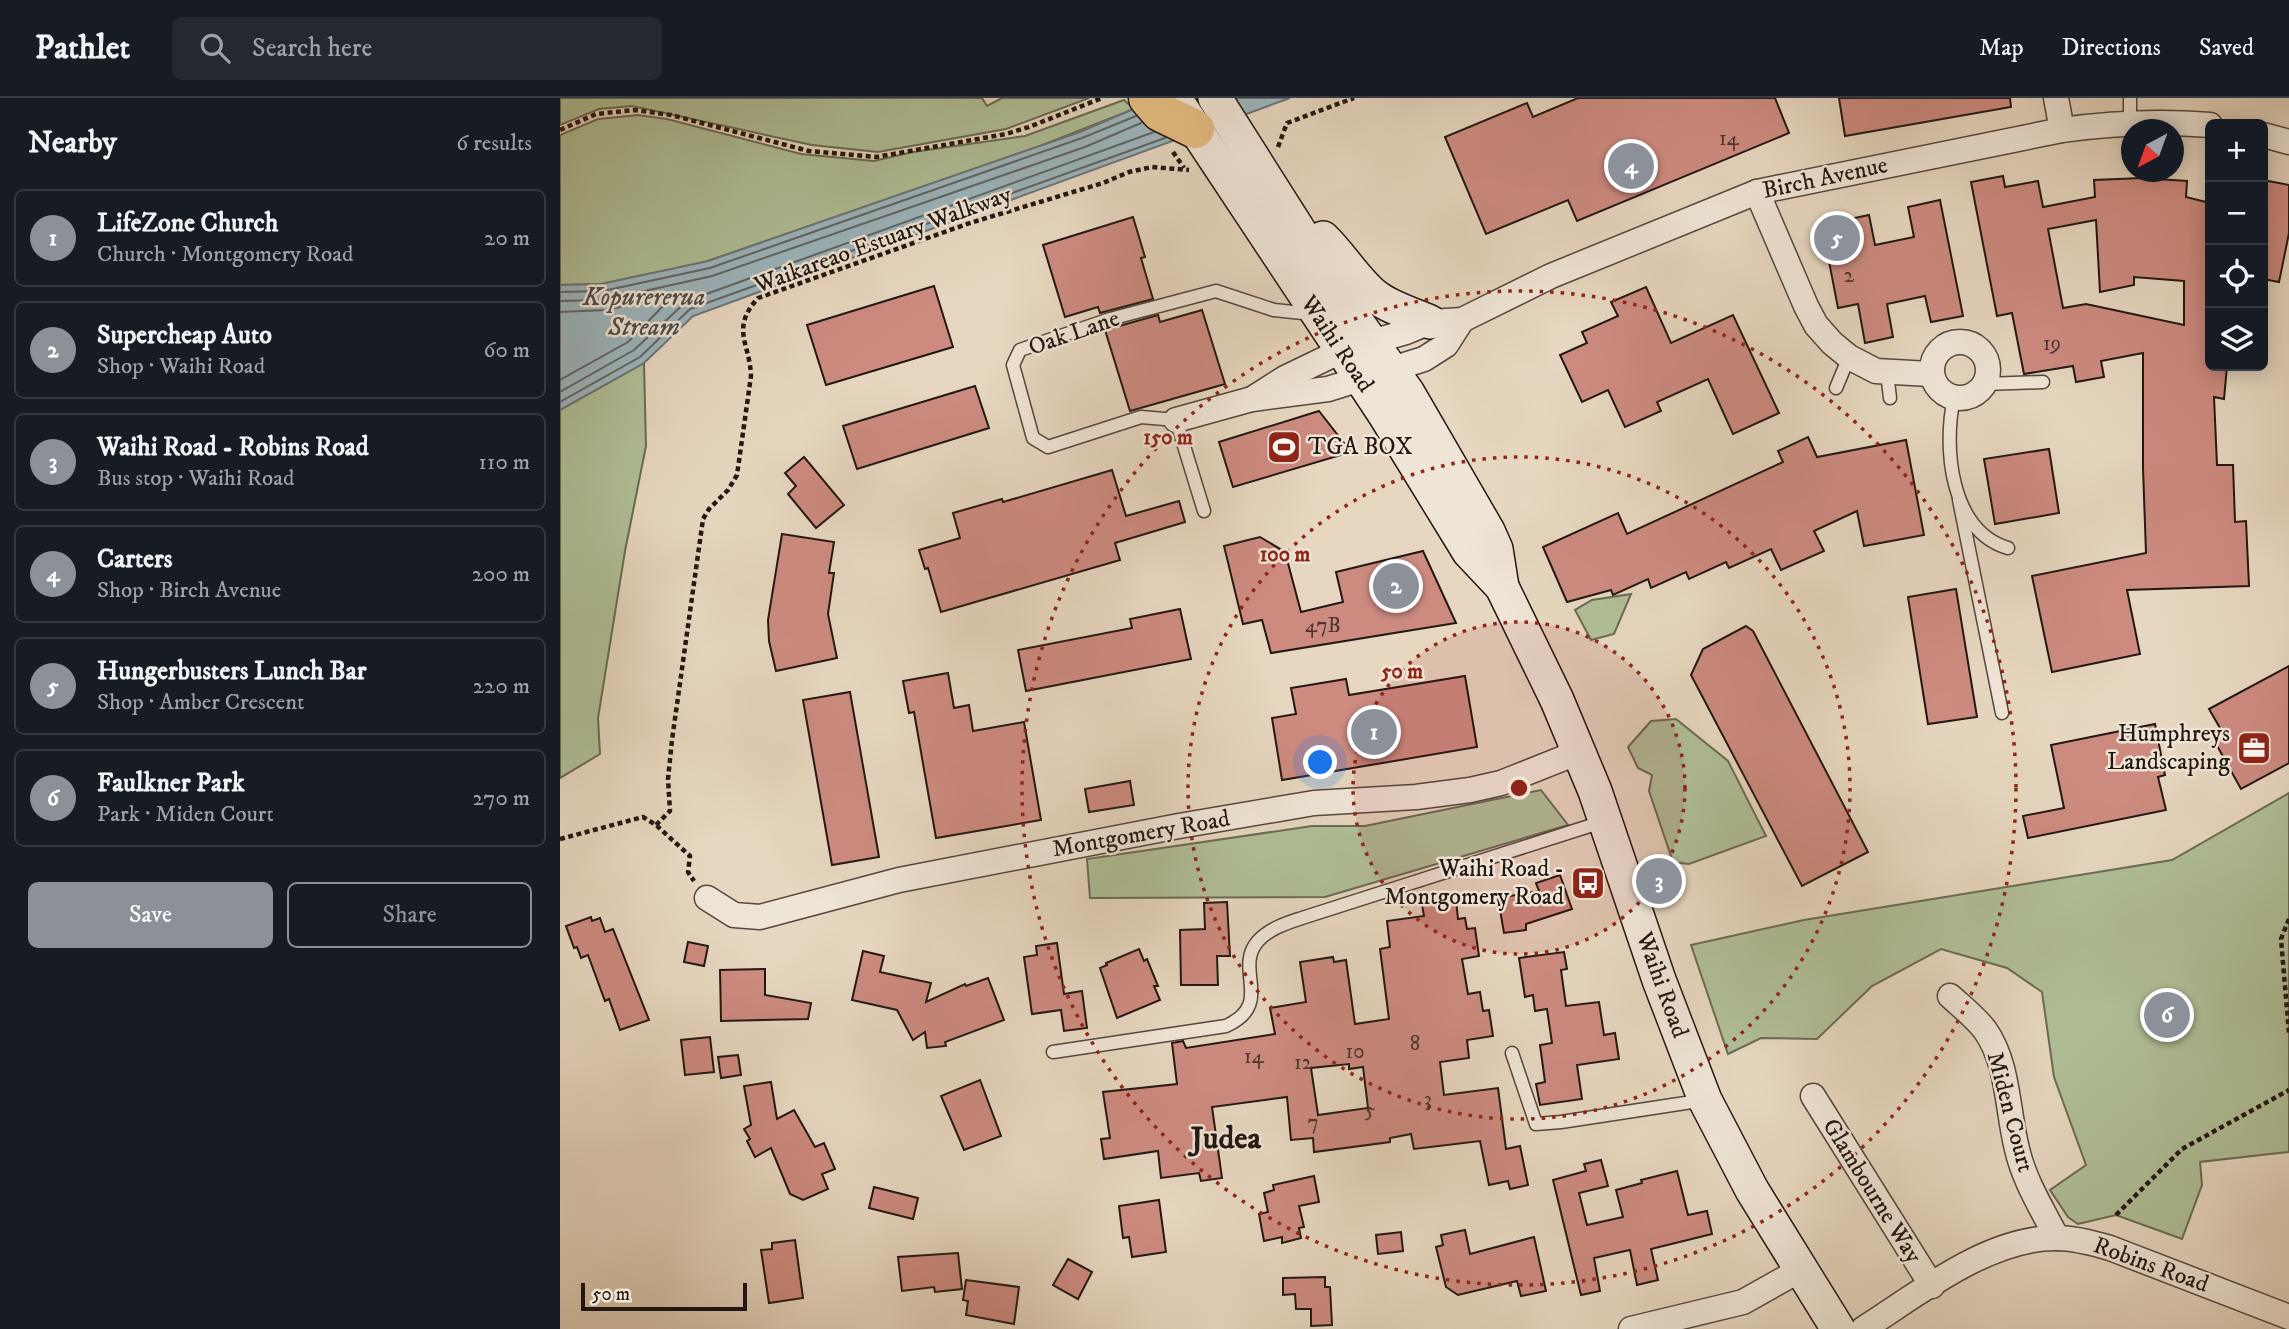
<!DOCTYPE html>
<html lang="en">
<head>
<meta charset="utf-8">
<style>
  :root { --surface:#171b24; --page:#242831; --text:#f1f3f6; --muted:#9ea1a6; --line:#363941; --accent:#8c9099 }
  body { margin:0; font-family:"IM FELL DW Pica",serif; background:var(--page); color:var(--text) }
  .controls { position:absolute; right:21px; top:21px; display:grid; overflow:hidden; border-radius:10px; box-shadow:0 4px 18px #0003 }
  .controls button { width:63px; height:63px; display:grid; place-items:center; padding:0; border:0; border-bottom:2px solid var(--line); background:var(--surface); color:var(--text); font:35px sans-serif }
  .compass { position:absolute; left:1561px; top:21px; width:63px; height:63px; border-radius:50%; background:var(--surface); box-shadow:0 4px 18px #0003; rotate:221deg }
  .scale { position:absolute; left:21px; bottom:18px; width:166px; box-sizing:border-box; padding-left:7px; border:4px solid #231713; border-top:0; font-size:19px; line-height:24px; white-space:nowrap; color:#231713; -webkit-text-stroke:5px #efe5d6; paint-order:stroke }
  .you { position:absolute; left:761px; top:665px; width:24px; height:24px; margin:-18px; border:5px solid #fff; border-radius:50%; background:#1a73e8; box-shadow:0 0 0 10px #1a73e833 }
  .badge { display:grid; place-items:center; width:46px; height:46px; border-radius:50%; background:var(--accent); color:#fff; font-size:23px; font-weight:700 }
  .pin { position:absolute; translate:-50% -50%; border:4px solid #fff; box-shadow:0 2px 7px #0006 }
  .list { margin:0; padding:0; list-style:none }
  h2 { display:flex; justify-content:space-between; align-items:center; height:91px; margin:0; padding:0 28px; font-size:30px }
  h2 small { font-size:23px; font-weight:400; color:var(--muted) }
  .list li { display:grid; grid-template-columns:46px 1fr auto; gap:21px; align-items:center; box-sizing:border-box; height:98px; margin:0 14px 14px; padding:0 14px; border:2px solid var(--line); border-radius:10px }
  .list b { display:block; font-size:26px; white-space:nowrap }
  .list p { margin:0; font-size:23px; white-space:nowrap; color:var(--muted) }
  .list em { font-size:23px; font-style:normal; color:var(--muted) }
  .actions { display:flex; gap:14px; padding:21px 28px }
  .actions a { flex:1; padding:16px 0; border:2px solid var(--accent); border-radius:10px; text-align:center; font-size:24px; color:var(--accent) }
  .actions .main { background:var(--accent); color:#fff }
  .icon { flex:none; width:38px; height:38px; fill:none; stroke:currentColor; stroke-width:2; stroke-linecap:round; stroke-linejoin:round }
  .map { position:relative; flex:none; width:1729px; height:1231px; overflow:hidden }
  header { display:flex; align-items:center; gap:42px; box-sizing:border-box; height:98px; padding:0 35px; background:var(--surface); border-bottom:2px solid var(--line) }
  header strong { font-size:33px }
  nav { display:flex; gap:38px; margin-inline-start:auto; font-size:24px }
  .search { width:490px; height:63px; background:var(--page); display:flex; align-items:center; gap:18px; box-sizing:border-box; padding:0 24px; border-radius:10px; color:var(--muted); font-size:26px }
  main { display:flex }
  aside { flex:1; background:var(--surface) }
  .map>svg:first-child { display:block }
  .green { fill:#b0bf97; stroke:#6a6b55; stroke-width:2 }
  .water { fill:#9db6be; stroke:#6c767a; stroke-width:2 }
  .lines { fill:none; stroke-linecap:round; stroke-linejoin:round }
  .shore { stroke:#606668; stroke-width:2 }
  .building { fill:#cd8b80; stroke:#231713; stroke-width:2; fill-rule:evenodd }
  .lane-casing { stroke:#54473e; stroke-width:15 }
  .street-casing { stroke:#54473e; stroke-width:27 }
  .secondary-casing { stroke:#231713; stroke-width:36 }
  .highway-casing { stroke:#231713; stroke-width:41 }
  .path { stroke:#231713; stroke-width:4.5; stroke-dasharray:5 3.5; stroke-linecap:butt }
  .lane { stroke:#efe5d6; stroke-width:12 }
  .street { stroke:#efe5d6; stroke-width:24 }
  .secondary { stroke:#efe5d6; stroke-width:33 }
  .highway { stroke:#e4bc80; stroke-width:38 }
  .ring { fill:none; stroke:#8f2418; stroke-width:3.5; stroke-dasharray:3.5 7 }
  .labels { text-anchor:middle; dominant-baseline:central; stroke-width:5; stroke-linejoin:round; paint-order:stroke }
  .number-label { font-size:21px; fill:#4e342e }
  .street-label { font-size:24px; fill:#231713; stroke:#efe5d6 }
  .poi-label { font-size:24px; fill:#231713; stroke:#efe5d6; text-anchor:end }
  .water-label { font-size:26px; font-style:italic; fill:#4e4f4f; stroke:#efe5d6 }
  .district-label { font-size:32px; font-weight:bold; fill:#231713; stroke:#efe5d6 }
  .centre { fill:#8f2418; stroke:#efe5d6; stroke-width:3.5 }
  .ring-label { font-size:21px; text-anchor:middle; font-weight:bold; fill:#8f2418; stroke:#efe5d6; stroke-width:5; stroke-linejoin:round; paint-order:stroke }
</style>
</head>
<body>
<header>
<strong>Pathlet</strong>
<div class="search"><svg class="icon" aria-label="search" viewBox="0 0 24 24"><circle cx="10" cy="10" r="6"/><path d="M15 15l6 6"/></svg>Search here</div>
<nav><a>Map</a><a>Directions</a><a>Saved</a></nav>
</header>
<main>
<aside>
<h2>Nearby<small>6 results</small></h2>
<ul class="list">
<li><span class="badge">1</span><div><b>LifeZone Church</b><p>Church · Montgomery Road</p></div><em>20 m</em></li>
<li><span class="badge">2</span><div><b>Supercheap Auto</b><p>Shop · Waihi Road</p></div><em>60 m</em></li>
<li><span class="badge">3</span><div><b>Waihi Road - Robins Road</b><p>Bus stop · Waihi Road</p></div><em>110 m</em></li>
<li><span class="badge">4</span><div><b>Carters</b><p>Shop · Birch Avenue</p></div><em>200 m</em></li>
<li><span class="badge">5</span><div><b>Hungerbusters Lunch Bar</b><p>Shop · Amber Crescent</p></div><em>220 m</em></li>
<li><span class="badge">6</span><div><b>Faulkner Park</b><p>Park · Miden Court</p></div><em>270 m</em></li>
</ul>
<div class="actions"><a class="main">Save</a><a>Share</a></div>
</aside>
<div class="map">
<svg width="1729" height="1231" viewBox="0 0 1729 1231">
  <rect width="100%" height="100%" fill="#e7d7c0"/>
  <filter id="stains"><feTurbulence type="fractalNoise" baseFrequency=".00286" numOctaves="4"/><feColorMatrix values="0 0 0 0 .2 0 0 0 0 .09 0 0 0 0 .02 0 0 0 .5 -.17"/></filter>
  <radialGradient id="worn" r=".72"><stop offset=".6" stop-color="#630" stop-opacity="0"/><stop offset="1" stop-color="#630" stop-opacity=".3"/></radialGradient>
  <!-- green -->
  <g class="green">
    <polygon points="0,0 422,0 427,8 442,0 529,0 446,31 318,54 252,47 72,8 39,11 0,27"/>
    <polygon points="564,2 574,11 480,48 142,165 41,186 0,187 0,37 38,21 78,17 107,21 241,56 314,63 353,54 465,38"/>
    <polygon points="84,265 86,348 65,453 38,620 40,656 0,680 0,312"/>
    <polygon points="1071,496 1054,536 1031,542 1015,512 1032,502"/>
    <polygon points="1116,621 1168,663 1206,738 1129,766 1113,764 1089,693 1092,677 1078,670 1068,649 1091,623"/>
    <polygon points="981,692 1008,727 765,799 530,800 527,761 752,728 805,728"/>
    <polygon points="1729,695 1729,1054 1640,1064 1642,1087 1622,1141 1556,1117 1518,1126 1508,1119 1490,1092 1526,1067 1494,979 1482,894 1447,870 1381,851 1312,888 1257,941 1201,940 1168,956 1131,847 1244,822 1612,762"/>
  </g>
  <!-- water -->
  <polygon class="water" points="599,0 730,0 133,218 84,265 0,312 0,187 41,186 148,163 520,34"/>
  <g class="lines">
    <!-- shore -->
    <g class="shore">
      <polyline points="0,194 43,193 150,170 522,40 576,18"/>
      <polyline points="0,203 44,202 152,178 525,49 581,25"/>
      <polyline points="0,214 46,212 105,199 109,202 68,244 0,282"/>
      <polyline points="0,294 74,252 127,203 594,34"/>
      <polyline points="0,304 80,259 130,211 605,40"/>
    </g>
  </g>
  <!-- building -->
  <g class="building">
    <polygon points="1018,0 1215,0 1229,35 1017,123 1008,102 926,136 885,39 967,5 973,19"/>
    <polygon points="1279,0 1450,0 1451,9 1285,38"/>
    <path d="M1443,78l2,11 33,-6 5,26 52,-10 -1,-17 48,-2 45,3 -1,16 24,6v163h17l-3,33 -10,-2 3,68h16l2,57 11,-1 3,65 -122,4 13,64 -88,18 -20,-96 114,-23 -3,-85v-115l-42,8 3,16 -28,5 -3,-16 -49,8 -12,-61 -15,3 -26,-134zM1536,122l4,72 34,-7v-8l50,4v44l-98,-21 -23,4 -15,-79z"/>
    <polygon points="1703,82 1729,87 1729,135 1719,184 1703,181"/>
    <polygon points="1380,102 1403,218 1371,224 1365,198 1327,206 1333,239 1305,245 1298,206 1278,210 1262,127 1309,117 1315,147 1354,139 1348,109"/>
    <polygon points="573,119 585,159 581,160 593,201 540,215 538,209 505,219 483,147"/>
    <polygon points="374,188 393,249 266,287 247,227"/>
    <polygon points="1086,189 1111,245 1173,217 1219,315 1173,336 1148,281 1097,304 1101,313 1065,329 1048,292 1022,304 1000,257 1027,245 1022,234 1058,218 1051,204"/>
    <polygon points="642,212 665,286 570,313 545,232 598,217 600,224"/>
    <polygon points="415,288 429,330 297,371 283,328"/>
    <polygon points="759,313 791,354 673,389 659,344"/>
    <polygon points="1248,339 1257,359 1346,342 1364,437 1304,448 1297,413 1254,433 1264,453 1221,472 1211,451 1169,470 1166,464 1129,481 1126,474 1091,490 1088,481 1053,497 1051,492 1007,504 983,449 1058,415 1067,436 1223,364 1218,353"/>
    <polygon points="1489,351 1499,415 1435,426 1424,361"/>
    <polygon points="244,359 284,407 256,430 228,396 236,388 225,375"/>
    <polygon points="552,372 566,418 619,403 625,424 555,445 560,462 381,514 368,470 365,471 359,452 400,440 393,415 442,401 443,404"/>
    <polygon points="222,436 274,444 269,475 274,475 268,516 277,560 216,573 209,543 208,522"/>
    <polygon points="700,439 725,454 741,514 783,504 776,474 863,453 896,525 711,555 702,522 683,526 664,448"/>
    <polygon points="1396,491 1417,619 1368,626 1348,499"/>
    <polygon points="620,511 631,561 466,593 458,552 572,530 570,521"/>
    <polygon points="1186,528 1193,533 1308,754 1242,788 1131,577 1143,551"/>
    <polygon points="1729,568 1729,665 1681,691 1650,635 1660,630 1649,611"/>
    <polygon points="388,575 394,610 409,607 413,633 464,624 481,722 376,740 354,614 349,615 343,583"/>
    <polygon points="905,578 917,649 722,682 712,620 736,616 731,590 786,581 789,597"/>
    <polygon points="290,594 319,759 272,767 243,602"/>
    <polygon points="1595,626 1605,677 1598,679 1606,712 1468,740 1463,718 1504,710 1491,647"/>
    <polygon points="570,683 574,707 529,714 525,691"/>
    <polygon points="1000,777 1012,811 966,826 966,832 944,835 938,800 979,793 976,785"/>
    <path d="M896,802l2,19 7,-1 2,11 8,-1 4,28 -17,3 6,35 12,-2 3,19 6,-1 4,26 -26,4 2,18 -29,4 4,33 54,-7 8,61 14,-3 8,39 -18,4 -2,-8 -19,4 -9,-44 -66,8 -3,-15 -21,4v4l-76,10 -1,-14 -22,2 -4,-43 -75,10 10,71 -21,3 -2,-8 -38,5 -3,-27 -54,8 -3,-20 9,-1 -7,-46 74,-8 -5,-41 11,-2 3,7 89,-14 -5,-26 36,-6 -6,-40 33,-5 1,5 12,-2 9,64 34,-5 -9,-70 10,-2 -3,-26 37,-5 -2,-11zM789,966v5l14,-2 5,41 -50,7 -7,-47z"/>
    <polygon points="667,804 670,858 657,858 658,887 621,887 620,832 645,831 644,805"/>
    <polygon points="31,819 32,823 40,820 45,834 53,831 89,922 60,932 49,901 45,903 28,857 21,860 17,849 14,850 6,828"/>
    <polygon points="128,844 148,848 144,868 124,864"/>
    <polygon points="497,845 504,896 522,893 527,930 504,933 501,912 472,916 464,859 477,857 476,848"/>
    <polygon points="579,851 584,863 587,861 598,888 594,888 600,902 557,920 540,870 547,867 546,865"/>
    <polygon points="303,853 324,858 320,874 371,885 366,904 405,886 406,888 428,880 444,922 385,944 386,948 367,950 365,934 353,942 337,912 292,902"/>
    <polygon points="1004,854 1007,871 1001,872 1006,908 1039,904 1044,937 1055,935 1059,961 1017,967 1022,1001 980,1007 976,986 985,984 980,947 992,945 987,911 975,913 973,897 965,899 959,860"/>
    <polygon points="205,871 205,897 251,905 248,921 161,923 160,872"/>
    <polygon points="150,939 154,974 125,977 121,942"/>
    <polygon points="178,957 181,977 161,980 158,959"/>
    <polygon points="420,982 441,1038 404,1052 381,998"/>
    <polygon points="211,984 217,1021 234,1012 255,1049 264,1045 275,1071 262,1076 268,1091 243,1102 230,1096 211,1050 195,1059 187,1043 190,1041 184,1031 191,1027 184,988"/>
    <polygon points="1041,1062 1048,1088 1019,1095 1027,1127 1063,1119 1056,1092 1082,1085 1081,1082 1117,1073 1128,1117 1147,1113 1152,1136 1091,1151 1098,1182 1077,1187 1070,1152 1034,1160 1040,1193 1021,1197 993,1082 1026,1073 1024,1066"/>
    <polygon points="754,1078 759,1104 739,1108 744,1129 739,1130 741,1140 722,1145 722,1139 704,1143 699,1116 708,1114 704,1095 714,1092 713,1087"/>
    <polygon points="314,1089 358,1100 353,1121 309,1110"/>
    <polygon points="599,1102 606,1154 572,1159 569,1139 563,1140 559,1108"/>
    <polygon points="905,1132 910,1156 974,1139 986,1193 961,1198 957,1183 898,1197 886,1189 876,1149 883,1147 881,1137"/>
    <polygon points="841,1134 843,1153 818,1156 816,1137"/>
    <polygon points="235,1142 243,1200 209,1205 201,1152 212,1151 212,1145"/>
    <polygon points="398,1155 402,1191 375,1194 374,1189 342,1193 338,1159"/>
    <polygon points="508,1161 532,1174 518,1201 493,1187"/>
    <polygon points="765,1179 765,1189 770,1189 772,1227 751,1228 751,1211 736,1211 735,1196 723,1197 723,1180"/>
    <polygon points="406,1182 459,1189 454,1226 406,1217 408,1203 403,1202"/>
  </g>
  <g class="lines">
    <!-- lane casing -->
    <g class="lane-casing">
      <g id="lane">
        <polyline points="1570,0 1570,25"/>
        <polyline points="1327,275 1330,300"/>
        <polyline points="1425,286 1483,284"/>
        <polyline points="1276,290 1289,259"/>
        <path d="M1394,300c-11,49 -4,133 54,150"/>
        <polyline points="1399,402 1442,615"/>
        <polyline points="644,413 616,322 581,319 488,349 473,340 453,267 460,252 550,221 656,193 714,212 752,216"/>
        <path d="M493,954l173,-26c49,-22 7,-57 32,-85 12,-13 29,-18 44,-23l303,-97"/>
        <polyline points="952,955 976,1026 1001,1024 1145,1002"/>
      </g>
    </g>
    <!-- street casing -->
    <g class="street-casing">
      <g id="street">
        <polyline points="1496,0 1502,32"/>
        <polyline points="1703,37 1729,44"/>
        <polyline points="1197,94 1246,208 1256,227 1272,245 1289,259 1316,273 1370,276"/>
        <circle cx="1400" cy="272" r="28"/>
        <path d="M692,301l33,-21 56,-27 65,-19 24,-10 32,-2 89,-44 206,-84 305,-62c50,-7 98,-9 148,-5"/>
        <polyline points="616,322 692,301 768,291 864,261 886,247 902,222"/>
        <polyline points="147,800 174,817 200,819 339,782 619,728 754,705 856,699 910,692 941,685 1019,654"/>
        <path d="M1390,898c12,11 25,21 35,34 24,34 22,80 32,119 7,31 25,60 40,89"/>
        <polyline points="1253,998 1372,1188"/>
        <polyline points="1071,1231 1183,1204 1240,1172"/>
        <path d="M1303,1231c55,-35 126,-92 194,-91 18,0 36,5 53,10l179,69"/>
      </g>
    </g>
    <!-- secondary casing -->
    <g class="secondary-casing">
      <g id="secondary">
        <polyline points="655,0 797,224 848,295 928,433 936,451 942,489"/>
        <polyline points="622,11 825,317 909,454 942,489 997,602 1035,693 1099,882 1145,1002 1192,1092 1278,1231"/>
        <path d="M763,140c18,17 33,43 52,58 15,12 37,18 55,26"/>
      </g>
    </g>
    <!-- highway casing -->
    <g class="highway-casing">
      <polyline id="highway" points="588,0 600,14 635,31"/>
    </g>
    <!-- path -->
    <g class="path">
      <polyline points="0,32 36,16 75,12 111,17 249,53 316,59 446,36 469,29 542,0"/>
      <polyline points="718,49 727,25 794,0"/>
      <polyline points="613,54 624,70"/>
      <path d="M96,727l14,-14 -2,-32 4,-39 31,-221 6,-10 19,-19 9,-15 14,-99c-1,-33 -21,-47 7,-78l212,-75 133,-40 26,-11 23,-5 37,3"/>
      <polyline points="0,741 83,719 96,727 130,758 128,774 134,783"/>
      <polyline points="1729,821 1721,841 1729,935"/>
      <polyline points="1556,1117 1622,1051 1729,992"/>
    </g>
    <!-- lane -->
    <use href="#lane" class="lane"/>
    <!-- street -->
    <use href="#street" class="street"/>
    <!-- secondary -->
    <use href="#secondary" class="secondary"/>
    <!-- highway -->
    <use href="#highway" class="highway"/>
  </g>
  <!-- distance rings -->
  <circle cx="959" cy="690" r="166" fill="#8f2418" fill-opacity=".12"/>
  <g class="ring">
    <circle cx="959" cy="690" r="166"/>
    <circle cx="959" cy="690" r="331"/>
    <circle cx="959" cy="690" r="497"/>
  </g>
  <!-- icons -->
  <defs>
    <g id="stadium-square" transform="scale(1.75)"><rect x="-9" y="-9" width="18" height="18" rx="4" fill="#8f2418" stroke="#efe5d6"/><path d="M0-5a6.5 5 0 1 0 0 10a6.5 5 0 1 0 0-10ZM-3.5-1.8h7v3.6h-7Z" fill="#fff"/></g>
    <g id="office-square" transform="scale(1.75)"><rect x="-9" y="-9" width="18" height="18" rx="4" fill="#8f2418" stroke="#efe5d6"/><path d="M-6-3h4V-5.5h4V-3h4V5H-6ZM-1-4.5V-3h2v-1.5ZM-6 0V1H6V0Z" fill="#fff"/></g>
    <g id="bus-square" transform="scale(1.75)"><rect x="-9" y="-9" width="18" height="18" rx="4" fill="#8f2418" stroke="#efe5d6"/><path d="M-5-6H5V4H4V6H2V4H-2V6H-4V4H-5ZM-3.5-4V0h7V-4ZM-3.5 1.2v1.5H-2V1.2ZM2 1.2v1.5H3.5V1.2Z" fill="#fff"/></g>
  </defs>
  <g fill-rule="evenodd">
    <use href="#stadium-square" x="724" y="349"/>
    <use href="#office-square" x="1694" y="650"/>
    <use href="#bus-square" x="1028" y="785"/>
  </g>
  <g class="labels">
    <!-- number labels -->
    <g class="number-label">
      <text x="1169" y="41">14</text>
      <text x="1289" y="178">2</text>
      <text x="1492" y="246">19</text>
      <text x="763" y="528">47B</text>
      <text x="855" y="946">8</text>
      <text x="795" y="954">10</text>
      <text x="694" y="959">14</text>
      <text x="743" y="965">12</text>
      <text x="868" y="1002">3</text>
      <text x="810" y="1013">5</text>
      <text x="753" y="1025">7</text>
    </g>
    <!-- street labels -->
    <g class="street-label">
      <text transform="translate(1265 80) rotate(-12)">Birch Avenue</text>
      <text transform="translate(323 142) rotate(-20)">Waikareao Estuary Walkway</text>
      <text transform="translate(514 235) rotate(-19)">Oak Lane</text>
      <text transform="translate(777 246) rotate(56)">Waihi Road</text>
      <text transform="translate(581 736) rotate(-10)">Montgomery Road</text>
      <text transform="translate(1102 887) rotate(70)">Waihi Road</text>
      <text transform="translate(1450 1014) rotate(75)">Miden Court</text>
      <text transform="translate(1312 1093) rotate(58)">Glambourne Way</text>
      <text transform="translate(1591 1167) rotate(20)">Robins Road</text>
    </g>
    <!-- poi labels -->
    <g class="poi-label">
      <text x="748" y="349" text-anchor="start">TGA BOX</text>
      <text x="1670" y="636">Humphreys<tspan x="1670" dy="28">Landscaping</tspan></text>
      <text x="1004" y="771">Waihi Road -<tspan x="1004" dy="28">Montgomery Road</tspan></text>
    </g>
    <!-- water labels -->
    <g class="water-label">
      <text x="84" y="199">Kopurererua<tspan x="84" dy="30">Stream</tspan></text>
    </g>
    <!-- district labels -->
    <g class="district-label">
      <text x="666" y="1041">Judea</text>
    </g>
  </g>
  <circle cx="959" cy="690" r="10" class="centre"/>
  <g class="ring-label">
    <text x="608" y="346">150 m</text>
    <text x="725" y="463">100 m</text>
    <text x="842" y="580">50 m</text>
  </g>
  <rect width="100%" height="100%" filter="url(#stains)"/>
  <rect width="100%" height="100%" fill="url(#worn)"/>
</svg>
<div class="controls">
<button>+</button>
<button>−</button>
<button><svg class="icon" aria-label="locate" viewBox="0 0 24 24"><circle cx="12" cy="12" r="6"/><path d="M12 2v4M12 18v4M2 12h4M18 12h4"/></svg></button>
<button><svg class="icon" aria-label="layers" viewBox="0 0 24 24"><path d="M12 4l9 5-9 5-9-5zM3 14l9 5 9-5"/></svg></button>
</div>
<svg class="compass" viewBox="-18 -18 36 36"><path d="M0-13l5 13h-10z" fill="#e53935"/><path d="M0 13l5-13h-10z" fill="#9ea1a6"/></svg>
<div class="scale">50 m</div>
<div class="you"></div>
<div class="pin badge" style="left:814px;top:634px">1</div>
<div class="pin badge" style="left:836px;top:488px">2</div>
<div class="pin badge" style="left:1099px;top:783px">3</div>
<div class="pin badge" style="left:1071px;top:68px">4</div>
<div class="pin badge" style="left:1277px;top:140px">5</div>
<div class="pin badge" style="left:1607px;top:917px">6</div>
</div>
</main>
</body>
</html>
